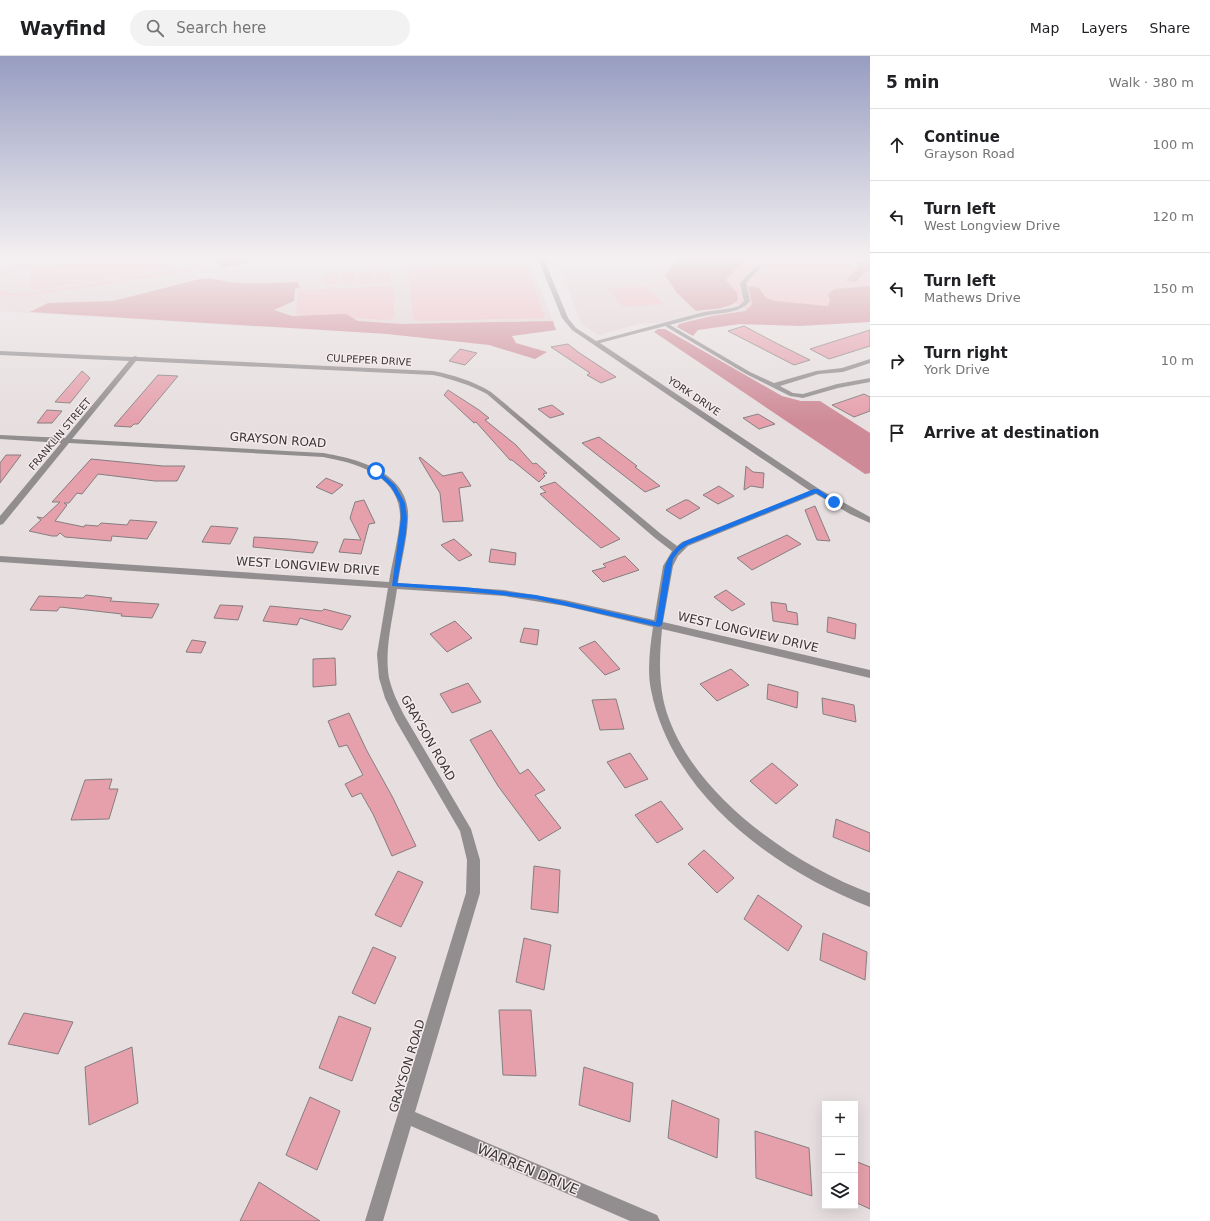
<!DOCTYPE html>
<html lang="en">
<head>
<meta charset="utf-8">
<style>
  :root { --surface:#fff; --page:#f2f2f2; --text:#202124; --muted:#757577; --line:#e0e0e0 }
  body { margin:0; font-family:"DejaVu Sans",sans-serif; background:var(--page); color:var(--text) }
  .controls { position:absolute; right:12px; bottom:12px; display:grid; overflow:hidden; border-radius:0px; box-shadow:0 4px 16px #0002 }
  .controls button { width:36px; height:36px; display:grid; place-items:center; padding:0; border:0; border-bottom:1px solid var(--line); background:var(--surface); color:var(--text); font:20px sans-serif }
  .stop { position:absolute; width:12px; height:12px; margin:-9px; border:3px solid #1a73e8; border-radius:50%; background:#fff }
  .stop.end { background:#1a73e8; border-color:#fff; box-shadow:0 1px 4px #0008 }
  .list { margin:0; padding:0; list-style:none }
  h2 { display:flex; justify-content:space-between; align-items:center; height:52px; margin:0; padding:0 16px; font-size:17px }
  h2 small { font-size:13px; font-weight:400; color:var(--muted) }
  .list li { display:grid; grid-template-columns:26px 1fr auto; gap:12px; align-items:center; box-sizing:border-box; height:72px; padding:0 16px; border-top:1px solid var(--line) }
  .list b { display:block; font-size:15px; white-space:nowrap }
  .list p { margin:0; font-size:13px; white-space:nowrap; color:var(--muted) }
  .list em { font-size:13px; font-style:normal; color:var(--muted) }
  .icon { flex:none; width:22px; height:22px; fill:none; stroke:currentColor; stroke-width:2; stroke-linecap:round; stroke-linejoin:round }
  .map { position:relative; flex:none; width:870px; height:1165px; overflow:hidden }
  header { display:flex; align-items:center; gap:24px; box-sizing:border-box; height:56px; padding:0 20px; background:var(--surface); border-bottom:1px solid var(--line) }
  header strong { font-size:19px }
  nav { display:flex; gap:22px; margin-inline-start:auto; font-size:14px }
  .search { width:280px; height:36px; background:var(--page); display:flex; align-items:center; gap:10px; box-sizing:border-box; padding:0 14px; border-radius:22px; color:var(--muted); font-size:15px }
  main { display:flex }
  aside { flex:1; background:var(--surface) }
  .map>svg:first-child { display:block }
  .built { fill:#e1d0d2 }
  .green { fill:#f0b9c2 }
  .forest { fill:#ce8b97 }
  .building { fill:#e5a0ac; stroke:#857e7f }
  .lines { fill:none; stroke-linecap:round; stroke-linejoin:round }
  .minor { fill:#928e8f; fill-rule:evenodd }
  .route { fill:#1a73e8 }
  .labels { text-anchor:middle; dominant-baseline:central; stroke-width:3; stroke-linejoin:round; paint-order:stroke }
  .far-street-label { font-size:10px; fill:#383535; stroke:#f4ebed }
  .street-label { font-size:12px; fill:#383535; stroke:#f4ebed }
  .near-street-label { font-size:14px; fill:#383535; stroke:#f4ebed }
</style>
</head>
<body>
<header>
<strong>Wayfind</strong>
<div class="search"><svg class="icon" aria-label="search" viewBox="0 0 24 24"><circle cx="10" cy="10" r="6"/><path d="M15 15l6 6"/></svg>Search here</div>
<nav><a>Map</a><a>Layers</a><a>Share</a></nav>
</header>
<main>
<div class="map">
<svg width="870" height="1165" viewBox="0 0 870 1165">
  <rect width="100%" height="100%" fill="#e6dedf"/>
  <!-- built -->
  <g class="built">
    <polygon points="4,203 529,203 556,274 260,271 0,255 0,207"/>
    <polygon points="554,203 716,203 774,269 642,267 599,279 583,269"/>
  </g>
  <!-- green -->
  <g class="green">
    <polygon points="54,203 73,203 22,211 0,220 0,216 8,213 6,212 6,210"/>
    <polygon points="92,203 169,203 175,212 32,235 28,212"/>
    <polygon points="199,203 206,203 193,212 171,218 29,240 0,239 0,234 10,237 31,237 175,214 189,210"/>
    <polygon points="716,203 870,203 870,265 774,269 697,226"/>
    <polygon points="527,209 545,262 419,265 413,263 408,211"/>
    <polygon points="372,215 372,227 359,227 359,216"/>
    <polygon points="376,215 390,215 390,226 376,227"/>
    <polygon points="342,216 355,216 355,227 341,228"/>
    <polygon points="324,217 338,217 337,228 323,228"/>
    <polygon points="394,230 394,259 392,263 384,264 296,258 298,234"/>
    <polygon points="646,230 664,248 624,251 607,233"/>
  </g>
  <!-- forest -->
  <g class="forest">
    <polygon points="213,203 303,203 301,205 264,203 223,212"/>
    <path d="M678,203h72l-6,2 -18,19 11,13 1,7c-10,10 -29,9 -42,11l-19,-18 -12,-18z"/>
    <polygon points="858,203 870,203 870,215 865,216 856,226 846,225 859,210 854,207 862,205"/>
    <path d="M210,222c29,8 58,5 87,4l3,5 -5,2 -1,12 -20,9 18,6 54,-2 12,7 44,3 151,-3 3,9 -44,6 4,7 31,9 -12,7 -46,-14 -102,-11 -357,-22 18,-9 65,-2 87,-22z"/>
    <polygon points="753,230 759,232 766,242 775,245 828,250 830,245 828,238 835,233 870,230 870,266 800,270 740,268 698,274 693,280 677,271 679,268 712,260 745,255 751,250 752,247 748,231"/>
    <polygon points="658,273 665,273 782,340 801,345 820,345 870,377 870,417 865,418 654,276"/>
  </g>
  <!-- building -->
  <g class="building">
    <polygon points="744,270 776,287 810,304 794,309 728,275"/>
    <polygon points="870,274 870,290 829,303 810,293"/>
    <polygon points="568,288 578,296 616,321 601,327 587,319 590,317 551,291"/>
    <polygon points="460,293 477,297 465,309 449,305"/>
    <polygon points="82,315 90,322 70,347 55,346"/>
    <polygon points="158,319 178,320 138,368 134,368 131,371 114,370"/>
    <polygon points="448,334 479,354 489,362 485,364 516,389 533,408 536,407 547,417 543,418 545,420 539,426 512,404 510,404 476,366 474,367 444,339"/>
    <polygon points="864,338 870,341 870,355 854,361 832,349"/>
    <polygon points="552,349 564,358 550,362 538,353"/>
    <polygon points="47,354 62,355 52,367 37,367"/>
    <polygon points="758,358 775,368 759,373 743,362"/>
    <polygon points="599,381 637,410 635,411 660,430 645,436 582,387"/>
    <polygon points="6,399 21,399 0,427 0,407"/>
    <polygon points="420,401 443,420 462,416 471,430 459,432 463,465 443,466 440,437 419,402"/>
    <polygon points="91,403 163,410 185,410 177,425 155,425 98,418 82,438 77,437 69,447 64,447 67,449 55,465 84,471 85,469 98,470 101,467 127,469 130,464 157,466 147,483 112,480 111,485 65,481 60,477 57,480 52,480 29,475 41,464 37,461 43,462 60,446 52,446"/>
    <polygon points="746,410 753,416 764,417 763,432 751,430 744,434"/>
    <polygon points="326,422 343,429 332,438 316,431"/>
    <polygon points="555,426 579,447 620,483 601,492 572,467 540,438 546,436 540,431"/>
    <polygon points="719,430 734,440 718,448 703,439"/>
    <polygon points="364,444 375,467 369,468 361,498 339,496 344,483 361,484 350,462 355,446"/>
    <polygon points="685,444 688,444 700,452 680,463 666,454"/>
    <polygon points="815,450 830,485 817,484 805,454"/>
    <polygon points="211,470 238,472 230,488 202,486"/>
    <polygon points="787,479 801,488 752,514 737,502"/>
    <polygon points="254,481 289,483 318,486 313,497 253,491"/>
    <polygon points="454,483 472,499 459,505 441,489"/>
    <polygon points="491,493 516,497 515,509 489,506"/>
    <polygon points="625,500 639,514 603,526 592,515 606,511 603,508"/>
    <polygon points="726,534 745,548 732,555 714,541"/>
    <polygon points="86,539 112,542 110,545 159,548 152,562 121,560 122,558 60,551 57,555 30,554 39,540 83,542"/>
    <polygon points="771,546 786,548 787,555 797,557 798,569 773,565"/>
    <polygon points="220,549 243,550 238,564 214,562"/>
    <polygon points="270,550 322,555 324,553 351,560 342,574 300,562 297,569 263,565"/>
    <polygon points="828,561 856,568 855,583 827,576"/>
    <polygon points="455,565 472,582 447,596 430,578"/>
    <polygon points="524,572 539,574 537,589 520,586"/>
    <polygon points="192,584 206,586 201,597 186,596"/>
    <polygon points="595,585 620,613 605,619 579,592"/>
    <polygon points="335,602 336,629 313,631 313,603"/>
    <polygon points="731,613 749,629 717,645 700,628"/>
    <polygon points="468,627 481,646 452,657 440,638"/>
    <polygon points="768,628 798,636 797,652 767,643"/>
    <polygon points="822,642 854,649 856,666 823,658"/>
    <polygon points="616,643 624,673 600,674 592,644"/>
    <polygon points="349,657 367,695 393,742 416,790 392,800 373,758 361,737 352,741 345,728 363,719 347,689 339,691 328,665"/>
    <polygon points="491,674 520,718 528,713 545,734 535,739 561,772 539,785 498,730 470,684"/>
    <polygon points="630,697 648,723 625,732 607,706"/>
    <polygon points="772,707 798,729 776,748 750,725"/>
    <polygon points="112,723 109,733 118,733 109,763 71,764 85,724"/>
    <polygon points="661,745 683,773 657,787 635,759"/>
    <polygon points="836,763 870,777 870,796 833,781"/>
    <polygon points="704,794 734,822 717,837 688,808"/>
    <polygon points="534,810 560,814 558,857 531,853"/>
    <polygon points="398,815 423,826 401,871 375,859"/>
    <polygon points="758,839 802,870 788,895 744,863"/>
    <polygon points="823,877 867,896 865,924 820,904"/>
    <polygon points="524,882 551,889 544,934 516,926"/>
    <polygon points="373,891 396,901 375,948 352,937"/>
    <polygon points="499,954 531,954 536,1020 503,1019"/>
    <polygon points="24,957 73,966 58,998 8,988"/>
    <polygon points="339,960 371,972 352,1025 319,1012"/>
    <polygon points="132,991 138,1047 89,1069 85,1011"/>
    <polygon points="584,1011 633,1027 630,1066 579,1049"/>
    <polygon points="310,1041 340,1055 317,1114 286,1099"/>
    <polygon points="672,1044 719,1063 717,1102 668,1082"/>
    <polygon points="755,1075 809,1092 812,1140 756,1122"/>
    <polygon points="855,1105 870,1111 870,1153 855,1146"/>
    <polygon points="259,1126 320,1165 240,1165"/>
  </g>
  <g class="lines">
    <!-- minor -->
    <path class="minor" d="M538,203h6l24,59 8,10 20,13 108,-29 28,-4 7,-2 5,-5 -4,-18 17,-17 3,2 -14,15 4,18c-12,14 -30,11 -46,15 -11,2 -23,6 -34,9l80,47 24,11 42,-12 26,-3 28,-9v4l-27,9 -24,2 -39,12 13,7 10,1 34,-10 33,-6v4l-32,6 -35,10 -13,-2 -44,-22 -81,-48 -65,17 219,146 51,28v6l-20,-9 -34,-20 -128,52 -10,10 -5,10 -10,56 207,48v8l-208,-49c-3,31 -4,61 7,90 29,79 125,146 201,174v14c-95,-37 -198,-111 -219,-217 -4,-20 -1,-42 2,-63l-88,-21 -61,-10 -107,-7c-4,29 -13,60 -8,89 3,13 9,25 15,37l67,114 9,31v33l-65,219 242,103 3,6h-30l-219,-95 -28,95h-18l101,-328 1,-33 -7,-29 -64,-110 -11,-23 -6,-20 -2,-24 11,-66 -388,-26v-6l389,26c3,-20 10,-45 11,-64 1,-42 -43,-55 -77,-61l-254,-14 -66,81 -3,1v-9l61,-73 -61,-4v-4l65,3 64,-77 -129,-6v-4l132,6 3,-1 3,1 295,14c21,4 40,10 58,21l170,142 16,12 5,-4 128,-51 -238,-161 -10,-12zM136,305l297,14c19,4 37,10 54,19l168,144 17,13 -9,15 -9,54 -89,-20 -61,-10 -106,-7c3,-21 9,-43 10,-64 3,-46 -49,-60 -85,-66l-251,-14z"/>
  </g>
  <!-- sky -->
  <linearGradient id="sky" x2="0" y2="1"><stop stop-color="#979dc1"/><stop offset="0.55" stop-color="#f4f0f1"/><stop offset="1" stop-color="#f4f0f1" stop-opacity="0"/></linearGradient>
  <rect width="870" height="366" fill="url(#sky)"/>
  <!-- route -->
  <path class="route" d="M375,414h3l17,15 10,18 2,15 -1,15 -9,50 67,4 72,8 120,27 9,-56c4,-10 9,-17 18,-24l131,-53h4l19,13 -5,1 -16,-10 -129,52 -8,6 -6,8 -11,66 -3,2 -123,-28 -72,-8 -72,-5 9,-68 -1,-15 -9,-16 -16,-15z"/>
  <g class="labels">
    <!-- far-street labels -->
    <g class="far-street-label">
      <text transform="translate(369 304) rotate(3)">CULPEPER DRIVE</text>
      <text transform="translate(694 340) rotate(34)">YORK DRIVE</text>
      <text transform="translate(60 378) rotate(-50)">FRANKLIN STREET</text>
    </g>
    <!-- street labels -->
    <g class="street-label">
      <text transform="translate(278 384) rotate(4)">GRAYSON ROAD</text>
      <text transform="translate(308 510) rotate(4)">WEST LONGVIEW DRIVE</text>
      <text transform="translate(748 576) rotate(13)">WEST LONGVIEW DRIVE</text>
      <text transform="translate(428 682) rotate(60)">GRAYSON ROAD</text>
      <text transform="translate(407 1010) rotate(-73)">GRAYSON ROAD</text>
    </g>
    <!-- near-street labels -->
    <g class="near-street-label">
      <text transform="translate(528 1113) rotate(23)">WARREN DRIVE</text>
    </g>
  </g>
</svg>
<div class="controls">
<button>+</button>
<button>−</button>
<button><svg class="icon" aria-label="layers" viewBox="0 0 24 24"><path d="M12 4l9 5-9 5-9-5zM3 14l9 5 9-5"/></svg></button>
</div>
<div class="stop" style="left:376px;top:415px"></div>
<div class="stop end" style="left:834px;top:446px"></div>
</div>
<aside>
<h2>5 min<small>Walk · 380 m</small></h2>
<ul class="list">
<li><svg class="icon" aria-label="ahead" viewBox="0 0 24 24"><path d="M12 20V5M6 11l6-6 6 6"/></svg><div><b>Continue</b><p>Grayson Road</p></div><em>100 m</em></li>
<li><svg class="icon" aria-label="left" viewBox="0 0 24 24"><path d="M17 20v-9H6M10 6l-5 5 5 5"/></svg><div><b>Turn left</b><p>West Longview Drive</p></div><em>120 m</em></li>
<li><svg class="icon" aria-label="left" viewBox="0 0 24 24"><path d="M17 20v-9H6M10 6l-5 5 5 5"/></svg><div><b>Turn left</b><p>Mathews Drive</p></div><em>150 m</em></li>
<li><svg class="icon" aria-label="right" viewBox="0 0 24 24"><path d="M7 20v-9h11M14 6l5 5-5 5"/></svg><div><b>Turn right</b><p>York Drive</p></div><em>10 m</em></li>
<li><svg class="icon" aria-label="arrive" viewBox="0 0 24 24"><path d="M6 21V4h12l-3 4 3 4H6"/></svg><div><b>Arrive at destination</b></div></li>
</ul>
</aside>
</main>
</body>
</html>
